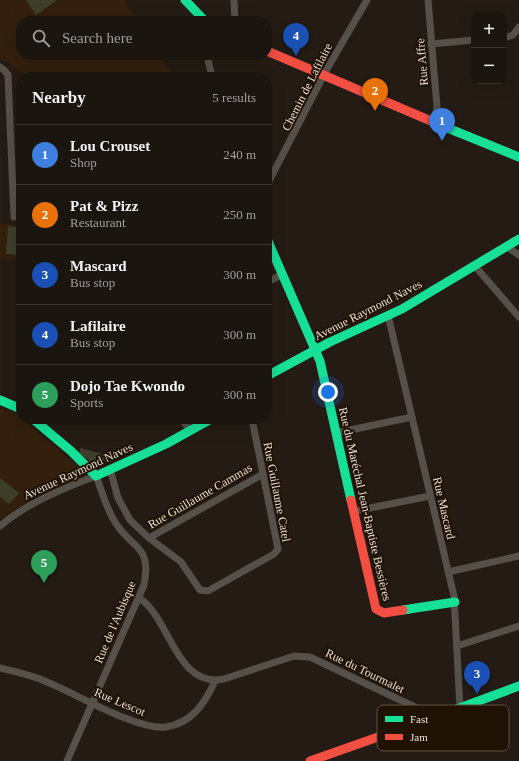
<!DOCTYPE html>
<html lang="en">
<head>
<meta charset="utf-8">
<style>
  :root { --surface:#1b150f; --page:#28221d; --text:#f1f3f6; --muted:#a09f9e; --line:#39342f; --accent:#db2777 }
  body { margin:0; font-family:Georgia,serif; background:var(--page); color:var(--text) }
  .controls { position:absolute; right:12px; top:12px; display:grid; overflow:hidden; border-radius:8px; box-shadow:0 4px 16px #0002 }
  .controls button { width:36px; height:36px; display:grid; place-items:center; padding:0; border:0; border-bottom:1px solid var(--line); background:var(--surface); color:var(--text); font:20px sans-serif }
  .you { position:absolute; left:328px; top:392px; width:14px; height:14px; margin:-10px; border:3px solid #fff; border-radius:50%; background:#1a73e8; box-shadow:0 0 0 6px #1a73e833 }
  .badge { display:grid; place-items:center; width:26px; height:26px; border-radius:50%; background:var(--accent); color:#fff; font-size:13px; font-weight:700 }
  .pin { position:absolute; translate:-50% -33px; filter:drop-shadow(0 1px 2px #0008) }
  .pin::after { content:''; position:absolute; top:21px; width:14px; height:12px; background:inherit; clip-path:polygon(0 0,100% 0,50% 100%) }
  .list { margin:0; padding:0; list-style:none }
  h2 { display:flex; justify-content:space-between; align-items:center; height:52px; margin:0; padding:0 16px; font-size:17px }
  h2 small { font-size:13px; font-weight:400; color:var(--muted) }
  .list li { display:grid; grid-template-columns:26px 1fr auto; gap:12px; align-items:center; box-sizing:border-box; height:60px; padding:0 16px; border-top:1px solid var(--line) }
  .list b { display:block; font-size:15px; white-space:nowrap }
  .list p { margin:0; font-size:13px; white-space:nowrap; color:var(--muted) }
  .list em { font-size:13px; font-style:normal; color:var(--muted) }
  .icon { flex:none; width:22px; height:22px; fill:none; stroke:currentColor; stroke-width:2; stroke-linecap:round; stroke-linejoin:round }
  .map { position:relative; flex:none; width:519px; height:761px; overflow:hidden }
  .search { position:absolute; background:var(--surface); box-shadow:0 4px 16px #0002; left:16px; top:16px; width:256px; height:44px; display:flex; align-items:center; gap:10px; box-sizing:border-box; padding:0 14px; border-radius:16px; color:var(--muted); font-size:15px }
  .panel { position:absolute; background:var(--surface); box-shadow:0 4px 16px #0002; left:16px; top:72px; width:256px; height:352px; border-radius:16px }
  .map>svg:first-child { display:block }
  .built { fill:#321f0e }
  .green { fill:#3d3e2a }
  .lines { fill:none; stroke-linecap:round; stroke-linejoin:round }
  .street { stroke:#56504a; stroke-width:7 }
  .fast { stroke:#16e098; stroke-width:9 }
  .jam { stroke:#f24e42; stroke-width:9 }
  .labels { text-anchor:middle; dominant-baseline:central; stroke-width:4; stroke-linejoin:round; paint-order:stroke }
  .street-label { font-size:12px; fill:#eadfd6; stroke:#201205 }
  .key { fill:#201205; stroke:#5d5044; stroke-width:1 }
  .key-label { font-size:11px; fill:#eadfd6 }
</style>
</head>
<body>
<div class="map">
<svg width="519" height="761" viewBox="0 0 519 761">
  <rect width="100%" height="100%" fill="#241c14"/>
  <!-- built -->
  <g class="built">
    <polygon points="0,0 124,0 138,21 21,21 21,55 160,55 170,70 170,77 32,77 13,67 9,62 0,58"/>
    <polygon points="21,223 21,261 0,259 0,224"/>
    <polygon points="0,408 15,413 83,471 81,478 40,494 0,519"/>
  </g>
  <!-- green -->
  <g class="green">
    <polygon points="26,0 57,0 36,15"/>
    <polygon points="8,226 21,227 21,255 6,254"/>
    <polygon points="80,448 111,456 112,461 101,466 93,464 79,453"/>
    <polygon points="0,478 19,493 9,504 0,497"/>
  </g>
  <g class="lines">
    <!-- street -->
    <g class="street">
      <polyline points="234,0 235,21"/>
      <polyline points="428,0 437,107 434,122"/>
      <polyline points="504,38 513,35 519,27"/>
      <polyline points="431,44 474,40"/>
      <polyline points="207,55 212,77"/>
      <polyline points="0,67 4,70 8,75 14,217"/>
      <polyline points="267,185 327,69 367,0"/>
      <polyline points="506,246 519,255"/>
      <polyline points="474,265 519,317"/>
      <polyline points="267,282 283,274"/>
      <polyline points="388,315 454,596 460,708"/>
      <polyline points="182,419 190,431"/>
      <polyline points="336,433 412,417"/>
      <polyline points="110,469 118,498 130,520 149,538 181,562 200,590 208,591 274,554 278,549 252,419"/>
      <polyline points="355,511 430,496"/>
      <path d="M0,526c27,-23 64,-38 96,-50 6,15 10,32 19,46 17,28 37,22 29,63l-77,176"/>
      <polyline points="149,538 263,474"/>
      <polyline points="448,572 519,556"/>
      <path d="M139,598c31,19 37,91 85,81l70,-23 16,1 109,52 4,5 2,7"/>
      <polyline points="457,646 519,626"/>
      <path d="M0,668c16,4 32,7 47,14 28,11 91,49 119,45 26,-4 39,-24 49,-46"/>
    </g>
    <!-- fast -->
    <g class="fast">
      <polyline points="185,0 205,21"/>
      <polyline points="445,127 519,157"/>
      <polyline points="267,239 320,361 351,500"/>
      <polyline points="267,376 330,342 402,309 519,239"/>
      <polyline points="0,400 21,409"/>
      <polyline points="33,419 71,451 96,476 166,444 211,419"/>
      <polyline points="403,610 455,602"/>
      <polyline points="446,713 519,686"/>
    </g>
    <!-- jam -->
    <g class="jam">
      <polyline points="267,51 445,127"/>
      <polyline points="351,500 376,609 384,613 403,610"/>
      <polyline points="310,761 446,713"/>
    </g>
  </g>
  <g class="labels">
    <!-- street labels -->
    <g class="street-label">
      <text transform="translate(422 62) rotate(-95)">Rue Affre</text>
      <text transform="translate(307 87) rotate(-63)">Chemin de Lafilaire</text>
      <text transform="translate(368 310) rotate(-27)">Avenue Raymond Naves</text>
      <text transform="translate(78 471) rotate(-25)">Avenue Raymond Naves</text>
      <text transform="translate(277 492) rotate(79)">Rue Guillaume Catel</text>
      <text transform="translate(200 496) rotate(-30)">Rue Guillaume Cammas</text>
      <text transform="translate(365 504) rotate(77)">Rue du Maréchal Jean-Baptiste Bessières</text>
      <text transform="translate(444 508) rotate(77)">Rue Mascard</text>
      <text transform="translate(115 622) rotate(-67)">Rue de l'Aubisque</text>
      <text transform="translate(365 671) rotate(26)">Rue du Tourmalet</text>
      <text transform="translate(120 702) rotate(23)">Rue Lescot</text>
    </g>
  </g>
  <!-- legend -->
  <rect x="377" y="705" width="132" height="46" rx="6" class="key"/>
  <rect x="385" y="716" width="18" height="6" fill="#16e098"/>
  <rect x="385" y="734" width="18" height="6" fill="#f24e42"/>
  <g class="key-label">
    <text x="410" y="723">Fast</text>
    <text x="410" y="741">Jam</text>
  </g>
</svg>
<div class="controls">
<button>+</button>
<button>−</button>
</div>
<div class="you"></div>
<div class="pin badge" style="left:442px;top:141px;background:#3f7fe0">1</div>
<div class="pin badge" style="left:375px;top:111px;background:#e8710a">2</div>
<div class="pin badge" style="left:477px;top:694px;background:#1a4fb4">3</div>
<div class="pin badge" style="left:296px;top:56px;background:#1a4fb4">4</div>
<div class="pin badge" style="left:44px;top:583px;background:#2e9e5b">5</div>
<div class="search"><svg class="icon" aria-label="search" viewBox="0 0 24 24"><circle cx="10" cy="10" r="6"/><path d="M15 15l6 6"/></svg>Search here</div>
<section class="panel">
<h2>Nearby<small>5 results</small></h2>
<ul class="list">
<li><span class="badge" style="background:#3f7fe0">1</span><div><b>Lou Crouset</b><p>Shop</p></div><em>240 m</em></li>
<li><span class="badge" style="background:#e8710a">2</span><div><b>Pat &amp; Pizz</b><p>Restaurant</p></div><em>250 m</em></li>
<li><span class="badge" style="background:#1a4fb4">3</span><div><b>Mascard</b><p>Bus stop</p></div><em>300 m</em></li>
<li><span class="badge" style="background:#1a4fb4">4</span><div><b>Lafilaire</b><p>Bus stop</p></div><em>300 m</em></li>
<li><span class="badge" style="background:#2e9e5b">5</span><div><b>Dojo Tae Kwondo</b><p>Sports</p></div><em>300 m</em></li>
</ul>
</section>
</div>
</body>
</html>
